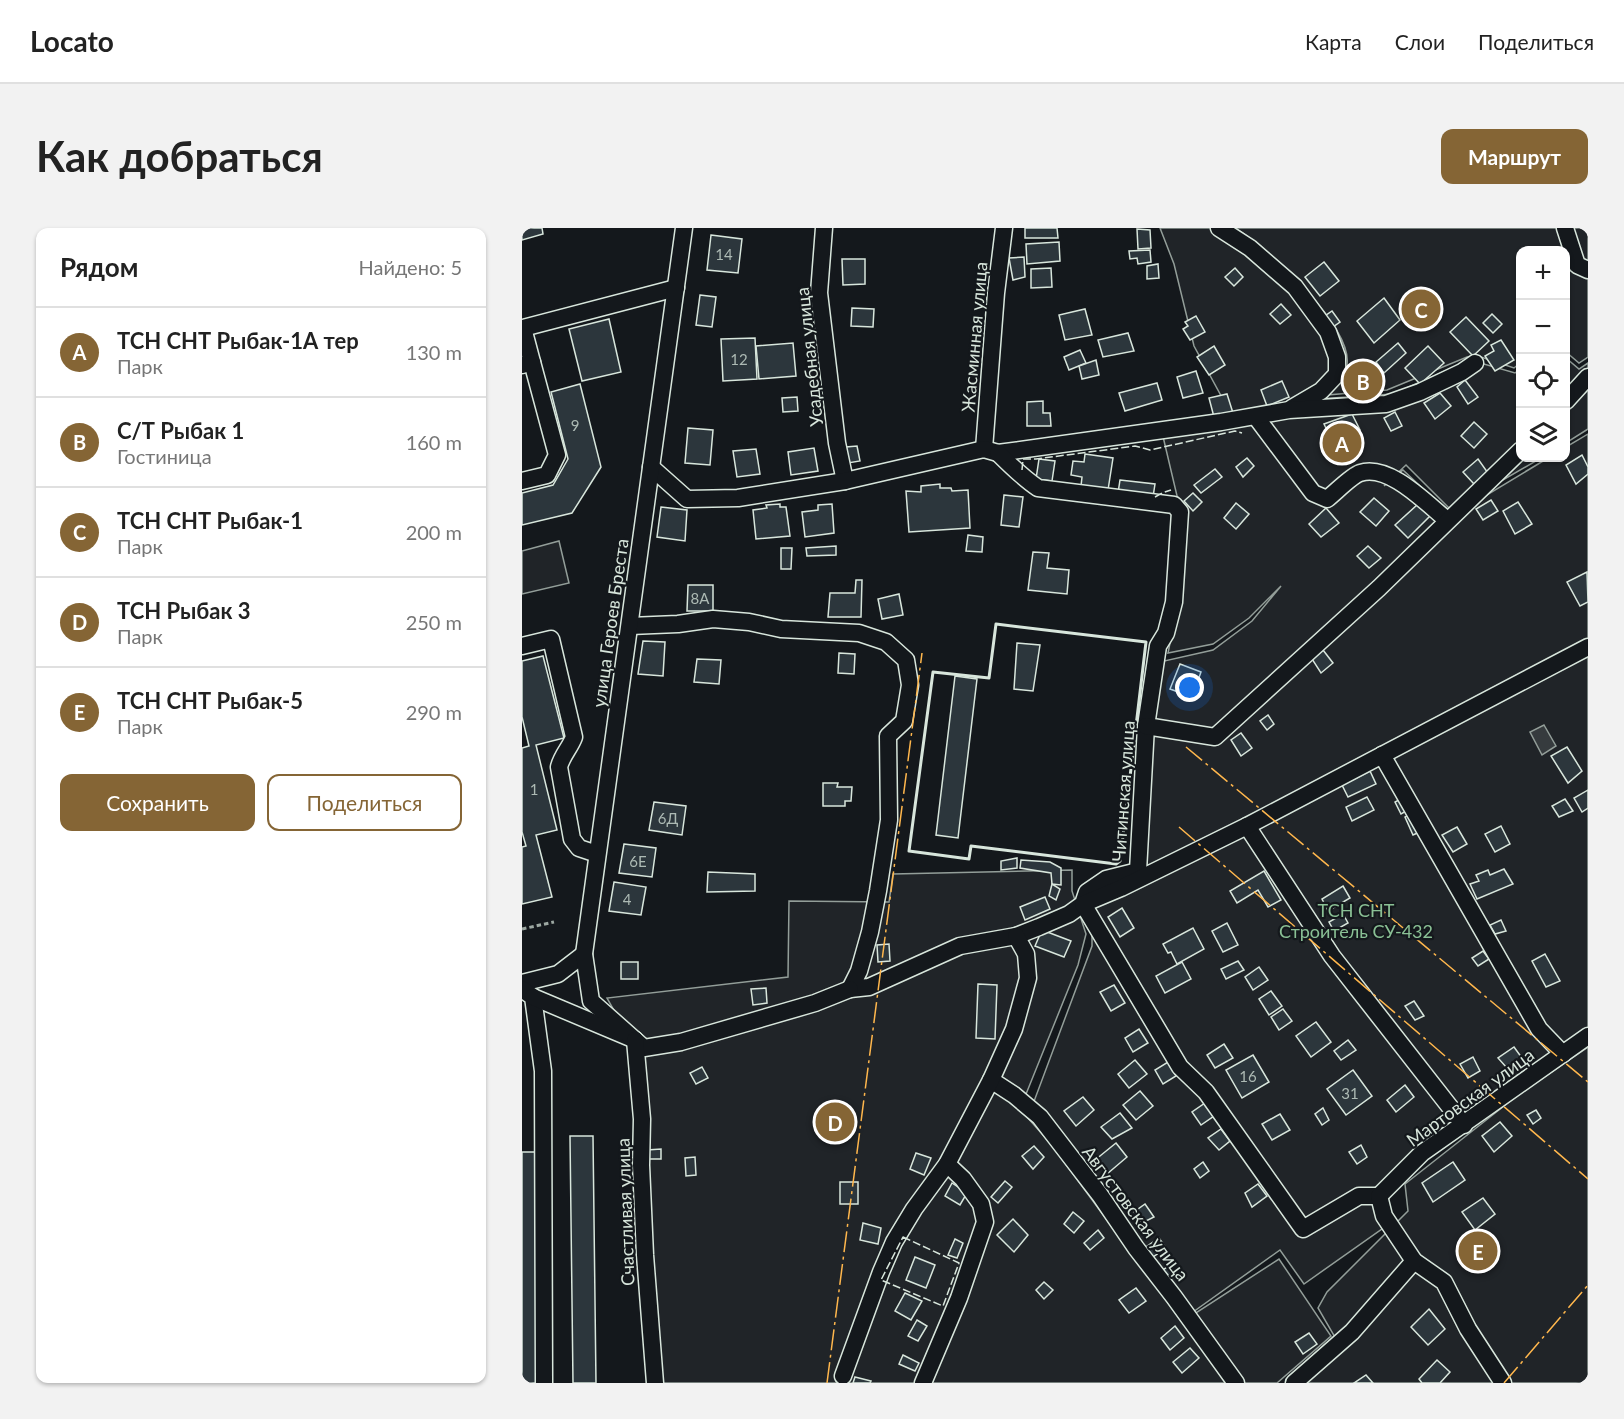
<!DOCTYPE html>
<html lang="ru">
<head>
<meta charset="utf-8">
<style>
  :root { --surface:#fff; --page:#f2f2f2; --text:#222; --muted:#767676; --line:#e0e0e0; --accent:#856535 }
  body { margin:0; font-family:Lato,sans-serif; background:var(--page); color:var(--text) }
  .controls { position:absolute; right:18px; top:18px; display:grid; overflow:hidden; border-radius:12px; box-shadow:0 2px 4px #0004 }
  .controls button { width:54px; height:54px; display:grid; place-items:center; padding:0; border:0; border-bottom:2px solid var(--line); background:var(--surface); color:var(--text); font:30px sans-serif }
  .you { position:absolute; left:668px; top:460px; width:21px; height:21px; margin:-15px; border:4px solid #fff; border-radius:50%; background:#1a73e8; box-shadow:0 0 0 9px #1a73e833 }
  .badge { display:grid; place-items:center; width:39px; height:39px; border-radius:50%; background:var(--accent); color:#fff; font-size:20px; font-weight:700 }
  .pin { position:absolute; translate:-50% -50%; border:3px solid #fff; box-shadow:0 2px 6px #0006 }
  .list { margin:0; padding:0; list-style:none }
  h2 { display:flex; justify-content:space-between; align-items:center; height:78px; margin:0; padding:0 24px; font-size:26px }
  h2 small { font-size:20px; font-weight:400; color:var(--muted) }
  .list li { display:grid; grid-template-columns:39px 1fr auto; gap:18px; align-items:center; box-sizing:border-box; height:90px; padding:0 24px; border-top:2px solid var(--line) }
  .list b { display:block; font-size:22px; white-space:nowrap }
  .list p { margin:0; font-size:20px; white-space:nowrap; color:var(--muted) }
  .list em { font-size:20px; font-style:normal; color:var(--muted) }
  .actions { display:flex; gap:12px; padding:18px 24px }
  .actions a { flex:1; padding:14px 0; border:2px solid var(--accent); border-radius:12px; text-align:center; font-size:21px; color:var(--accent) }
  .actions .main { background:var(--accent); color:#fff }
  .icon { flex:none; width:33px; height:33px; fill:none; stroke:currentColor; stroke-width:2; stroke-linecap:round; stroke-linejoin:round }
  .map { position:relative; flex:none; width:1066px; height:1155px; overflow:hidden; border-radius:12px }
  header { display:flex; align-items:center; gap:36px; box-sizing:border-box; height:84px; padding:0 30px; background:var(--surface); border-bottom:2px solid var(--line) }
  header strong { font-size:28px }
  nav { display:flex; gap:33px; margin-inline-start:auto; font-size:21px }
  .intro { display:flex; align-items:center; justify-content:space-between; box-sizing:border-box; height:144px; padding:0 36px }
  h1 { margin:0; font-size:42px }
  .button { padding:15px 27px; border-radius:12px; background:var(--accent); color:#fff; font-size:21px; font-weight:700 }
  main { display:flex; gap:36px; padding:0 36px }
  aside { flex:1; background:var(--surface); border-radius:12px; box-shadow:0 2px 4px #0004 }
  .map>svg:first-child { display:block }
  .green { fill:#202428; stroke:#939e99; stroke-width:1.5 }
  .water { fill:#363b3e; stroke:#939e99; stroke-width:1.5 }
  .building { fill:#2c363c; stroke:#d8e6dc; stroke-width:1.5 }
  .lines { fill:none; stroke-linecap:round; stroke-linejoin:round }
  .minor-casing { stroke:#d8e6dc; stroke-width:19 }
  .path { stroke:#9da8a2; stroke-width:3; stroke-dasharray:4.5 3; stroke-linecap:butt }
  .minor { stroke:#14181c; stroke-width:16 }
  .fence { stroke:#d8e6dc; stroke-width:1.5; stroke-dasharray:8 3; stroke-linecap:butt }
  .wall { stroke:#d8e6dc; stroke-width:3 }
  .power { stroke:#ffb74d; stroke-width:1.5; stroke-dasharray:21 4.5 3 4.5; stroke-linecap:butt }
  .labels { text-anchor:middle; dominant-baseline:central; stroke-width:4.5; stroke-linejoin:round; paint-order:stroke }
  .number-label { font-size:15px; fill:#adbab4 }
  .street-label { font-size:18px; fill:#d8e6dc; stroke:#14181c }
  .park-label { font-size:18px; fill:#8ac095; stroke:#14181c }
</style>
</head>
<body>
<header>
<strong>Locato</strong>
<nav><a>Карта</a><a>Слои</a><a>Поделиться</a></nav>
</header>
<div class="intro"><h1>Как добраться</h1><a class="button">Маршрут</a></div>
<main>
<aside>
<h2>Рядом<small>Найдено: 5</small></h2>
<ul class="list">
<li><span class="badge">A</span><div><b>ТСН СНТ Рыбак-1А тер</b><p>Парк</p></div><em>130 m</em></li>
<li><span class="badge">B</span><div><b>С/Т Рыбак 1</b><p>Гостиница</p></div><em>160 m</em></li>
<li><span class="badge">C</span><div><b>ТСН СНТ Рыбак-1</b><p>Парк</p></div><em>200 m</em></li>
<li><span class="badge">D</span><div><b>ТСН Рыбак 3</b><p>Парк</p></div><em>250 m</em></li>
<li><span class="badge">E</span><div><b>ТСН СНТ Рыбак-5</b><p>Парк</p></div><em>290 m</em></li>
</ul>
<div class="actions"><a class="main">Сохранить</a><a>Поделиться</a></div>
</aside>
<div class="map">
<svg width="1066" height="1155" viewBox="0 0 1066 1155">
  <rect width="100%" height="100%" fill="#14181c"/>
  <!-- green -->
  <g class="green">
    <polygon points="638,0 705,0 818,118 795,171 871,166 948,132 993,145 998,141 999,230 1019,230 929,282 884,237 862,258 881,242 930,288 1026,230 1044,230 1044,219 1066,206 1066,806 864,961 866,981 874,991 782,1056 758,1022 671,1084 511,876 570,718 570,666 609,636 642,433 691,422 730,393 759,358 727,390 691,416 646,425 650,405 656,272 639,200 710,188 672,118 652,36"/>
    <path d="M713,0h326l27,47v82l-9,6 -13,-11v-102h-45l-1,113 -6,5 -36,-12 -11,1 -80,33 -60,5c9,-7 18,-18 20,-30 6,-38 -81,-119 -112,-137z"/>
    <polygon points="1050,0 1066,0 1066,35 1059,31"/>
    <polygon points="1044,130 1057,141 1066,135 1066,201 1044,215"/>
    <polygon points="37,313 47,355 0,366 0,323"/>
    <polygon points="550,642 550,663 564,706 556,737 498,881 529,916 660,1094 757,1031 809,1108 755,1155 128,1155 111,913 116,907 118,828 85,770 266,749 267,673 367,674 371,646"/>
    <polygon points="1066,819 1066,1155 776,1155 817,1116 796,1080 805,1064 886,983 883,956 996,867"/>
  </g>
  <!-- water -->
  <polygon class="water" points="1022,497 1034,518 1020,527 1008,504"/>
  <!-- building -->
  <g class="building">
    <polygon points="0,0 20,0 21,6 0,12"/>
    <polygon points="503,0 535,0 536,10 503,10"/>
    <polygon points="615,1 628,2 629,20 616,21"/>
    <polygon points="189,7 220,11 216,45 185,42"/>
    <polygon points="537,14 538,33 505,36 504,16"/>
    <polygon points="628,22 629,34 616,36 615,30 608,31 607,23"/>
    <polygon points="502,29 503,49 491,52 487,30"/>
    <polygon points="320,31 343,31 343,56 321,57"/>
    <polygon points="802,34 817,53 798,68 783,49"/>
    <polygon points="636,36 637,50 625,51 625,38"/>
    <polygon points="529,40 530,59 509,60 509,41"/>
    <polygon points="713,40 721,49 712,58 703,49"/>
    <polygon points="178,67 194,69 190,99 174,97"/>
    <polygon points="862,70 878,92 852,115 835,93"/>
    <polygon points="759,76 769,87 758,96 748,86"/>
    <polygon points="330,80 352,81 351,99 329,98"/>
    <polygon points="563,81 570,107 543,112 537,87"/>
    <polygon points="810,83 818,94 808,101 800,90"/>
    <polygon points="970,86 980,96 971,105 961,95"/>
    <polygon points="674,88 683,104 668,112 661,101 666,98 663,94"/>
    <polygon points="944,89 967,113 951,128 928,104"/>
    <polygon points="87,91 99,144 60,153 47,101"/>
    <polygon points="606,105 612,123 581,129 576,112"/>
    <polygon points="233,110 235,151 201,153 199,111"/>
    <polygon points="979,112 992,132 973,143 963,128 972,123 969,117"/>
    <polygon points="271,115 274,148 237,151 234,118"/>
    <polygon points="876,115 884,125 862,145 854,134"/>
    <polygon points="692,118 703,137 687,147 675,129"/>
    <polygon points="906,118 922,135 898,156 883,140"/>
    <polygon points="558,122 564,135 547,142 542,129"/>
    <polygon points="574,132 577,147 560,151 557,138"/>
    <polygon points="674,143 681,165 661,170 655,149"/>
    <polygon points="943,152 956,169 946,176 935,159"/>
    <polygon points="760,153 767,169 745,178 739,162"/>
    <polygon points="635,155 640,172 603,183 597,165"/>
    <polygon points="58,156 79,239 50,285 0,297 0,265 31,257 46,231 29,164"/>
    <polygon points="918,165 929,178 913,191 902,175"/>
    <polygon points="705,166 711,185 692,189 687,170"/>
    <polygon points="275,169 276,183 261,184 260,170"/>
    <polygon points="521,173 521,185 528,185 529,198 505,198 505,174"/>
    <polygon points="873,184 880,198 869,203 862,190"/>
    <polygon points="830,186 838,202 811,215 802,196"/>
    <polygon points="952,194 965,206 952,220 939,208"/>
    <polygon points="166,200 191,202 188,237 163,235"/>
    <polygon points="335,218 338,233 326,235 324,219"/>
    <polygon points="292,220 296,243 269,247 266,224"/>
    <polygon points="234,221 238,246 215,249 211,223"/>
    <polygon points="563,226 591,230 586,262 559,258 560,249 549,247 551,233 562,234"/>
    <polygon points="1060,227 1066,239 1066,246 1054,256 1044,237"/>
    <polygon points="725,230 732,238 721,249 714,239"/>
    <polygon points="517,231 533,233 530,253 514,251"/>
    <polygon points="956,231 966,245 952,256 941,244"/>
    <polygon points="693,241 700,249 679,265 672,257"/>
    <polygon points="598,252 633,256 631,269 596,265"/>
    <polygon points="418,256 418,260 429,260 430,263 446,262 448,300 387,304 384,263 399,264 399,258"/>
    <polygon points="671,265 680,274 671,283 662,273"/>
    <polygon points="482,267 501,269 497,299 479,297"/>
    <polygon points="852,270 867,283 854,298 838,284"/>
    <polygon points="969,272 976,283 961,292 954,281"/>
    <polygon points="996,274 1010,296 993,306 981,283"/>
    <polygon points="714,275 727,286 714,301 702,290"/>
    <polygon points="258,276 258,279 264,279 268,308 234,311 231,282 245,280 244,277"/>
    <polygon points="310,276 312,305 283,309 280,284 296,282 296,277"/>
    <polygon points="895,277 908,288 886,310 873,297"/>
    <polygon points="139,279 165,282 163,313 135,309"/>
    <polygon points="804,280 817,295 799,309 787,296"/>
    <polygon points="446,307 461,309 460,324 444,323"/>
    <polygon points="314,318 314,327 285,328 284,320"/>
    <polygon points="846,318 859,330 847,340 835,328"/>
    <polygon points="259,320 270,320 269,341 259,341"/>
    <polygon points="511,324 527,325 525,340 547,342 545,366 506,362"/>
    <polygon points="1065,344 1066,374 1058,378 1045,354"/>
    <polygon points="334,352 340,352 339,389 306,389 308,365 333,365"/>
    <polygon points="166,357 191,357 191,383 165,383"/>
    <polygon points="377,366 381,387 360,391 356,371"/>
    <polygon points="121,413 143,414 141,448 116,446"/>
    <polygon points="495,415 518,417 511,463 492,461"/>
    <polygon points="801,422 811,435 799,445 790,431"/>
    <polygon points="317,425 333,426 332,446 316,445"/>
    <polygon points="21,428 42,510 14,517 35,602 14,607 30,669 0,676 0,619 4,618 0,604 0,520 7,518 0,489 0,433"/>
    <polygon points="175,431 199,432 197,456 172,454"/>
    <polygon points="658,436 679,444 670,469 648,461"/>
    <polygon points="433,448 455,451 436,610 414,607"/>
    <polygon points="746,487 752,496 745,502 738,493"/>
    <polygon points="719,505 730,520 719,528 709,512"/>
    <polygon points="1045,519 1060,543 1046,555 1029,528"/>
    <polygon points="848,543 854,556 826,569 820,557"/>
    <polygon points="301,555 316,555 315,559 330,559 329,573 323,573 323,578 301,578"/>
    <polygon points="1066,562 1066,580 1060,584 1052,570"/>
    <polygon points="845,569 852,582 830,593 824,579"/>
    <polygon points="882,569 888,581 879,586 873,574"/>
    <polygon points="1043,571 1051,583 1037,589 1030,578"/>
    <polygon points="132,574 164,578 160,607 127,602"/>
    <polygon points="892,584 900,603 891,607 883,589"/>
    <polygon points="979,598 988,616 973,624 963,606"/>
    <polygon points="935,599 945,616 931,624 920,607"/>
    <polygon points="102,616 134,620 130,649 97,645"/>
    <polygon points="495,630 495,640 479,642 479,633"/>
    <polygon points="499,632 528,634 539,640 539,657 530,656 529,645 498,640"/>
    <polygon points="982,641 991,656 955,671 948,656 957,653 954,647 966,642 968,647"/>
    <polygon points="742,643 759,672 746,679 736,662 715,675 708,663"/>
    <polygon points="186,644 233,646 233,663 185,664"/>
    <polygon points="92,654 124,659 119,687 87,683"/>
    <polygon points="530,656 538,661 534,672 527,668"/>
    <polygon points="821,658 828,670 806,683 800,671"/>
    <polygon points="523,669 528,681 503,692 498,679"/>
    <polygon points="600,680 612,700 598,709 586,689"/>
    <polygon points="821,686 826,695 812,703 807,694"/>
    <polygon points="979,692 984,703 973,706 968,697"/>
    <polygon points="705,695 716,717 701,724 690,703"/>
    <polygon points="671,700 682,721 655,736 649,724 646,725 641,716"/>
    <polygon points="520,702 549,713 542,729 513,718"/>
    <polygon points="367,716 368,733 356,734 355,717"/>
    <polygon points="961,723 967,731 956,738 950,730"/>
    <polygon points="1023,726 1038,753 1024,759 1010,733"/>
    <polygon points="716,733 722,742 704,751 699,741"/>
    <rect x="99" y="734" width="17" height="17"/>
    <polygon points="660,734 669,751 643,765 634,748"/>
    <polygon points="737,739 746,752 731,762 723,749"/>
    <polygon points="456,756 475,757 473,811 454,810"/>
    <polygon points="592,757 603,775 589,783 578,764"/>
    <polygon points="244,760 245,775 231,777 229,761"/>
    <polygon points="749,763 760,778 747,787 737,771"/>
    <polygon points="892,773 902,788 893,792 883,778"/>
    <polygon points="761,781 770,793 757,802 749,789"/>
    <polygon points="794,794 809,814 789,829 774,808"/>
    <polygon points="617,801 626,815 611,824 603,810"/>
    <polygon points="826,812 834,822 819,832 812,823"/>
    <polygon points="702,816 711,830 693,840 685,827"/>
    <polygon points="992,819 1000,830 985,840 976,830"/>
    <polygon points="731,827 747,854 720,870 704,842"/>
    <polygon points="951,829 958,843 946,850 938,836"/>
    <polygon points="613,832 625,846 607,860 596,846"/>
    <polygon points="646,834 654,848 641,856 633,842"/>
    <polygon points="180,839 186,850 174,856 168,845"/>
    <polygon points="831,842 850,868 824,887 805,861"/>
    <polygon points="883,857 892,869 874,884 865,872"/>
    <polygon points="618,863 631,878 614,892 601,877"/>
    <polygon points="561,869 572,882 554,898 542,883"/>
    <polygon points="683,875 692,888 679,897 670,884"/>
    <polygon points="801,880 807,892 800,897 793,886"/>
    <polygon points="1014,882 1019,890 1011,896 1005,887"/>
    <polygon points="598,885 610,900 590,911 579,899"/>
    <polygon points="758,886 768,902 750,912 740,896"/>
    <polygon points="978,894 990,908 972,924 960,908"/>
    <polygon points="699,901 708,913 697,922 686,910"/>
    <polygon points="48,908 71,908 74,1155 51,1155"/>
    <polygon points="594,915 605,929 585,946 573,932"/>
    <polygon points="839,917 845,929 835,936 827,924"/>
    <polygon points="512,918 522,929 511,941 500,928"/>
    <polygon points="139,921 139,931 125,931 125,922"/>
    <polygon points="0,924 26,924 30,1155 0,1155"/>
    <polygon points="394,925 409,930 402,947 388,941"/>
    <polygon points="173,929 174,947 164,948 163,930"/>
    <polygon points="681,934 687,943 678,950 672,941"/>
    <polygon points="931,934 943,952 911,974 900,955"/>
    <polygon points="483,953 490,959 476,975 469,969"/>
    <rect x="318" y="954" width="18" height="22"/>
    <polygon points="430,955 445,965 438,977 423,968"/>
    <polygon points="736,956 745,968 730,979 723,965"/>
    <polygon points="961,970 973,986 953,1002 940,984"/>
    <polygon points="623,976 632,989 620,995 612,984"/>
    <polygon points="551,984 562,993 552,1005 542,996"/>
    <polygon points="491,991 506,1007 492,1024 475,1007"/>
    <polygon points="341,995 359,1000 356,1016 338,1012"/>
    <polygon points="576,1002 582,1010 568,1022 562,1015"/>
    <polygon points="637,1010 644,1020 628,1031 621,1021"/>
    <polygon points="433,1011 441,1015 435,1030 426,1027"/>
    <polygon points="393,1029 413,1037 404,1060 384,1052"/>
    <polygon points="651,1035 657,1045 645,1054 638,1044"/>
    <polygon points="522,1054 531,1062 522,1071 514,1062"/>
    <polygon points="614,1060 624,1073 607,1085 597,1072"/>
    <polygon points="383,1065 400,1073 389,1092 373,1083"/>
    <polygon points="907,1081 923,1101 906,1117 889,1099"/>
    <polygon points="395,1092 405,1098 396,1113 386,1108"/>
    <polygon points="653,1098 662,1110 648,1122 639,1110"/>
    <polygon points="787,1105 795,1116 781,1126 773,1114"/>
    <polygon points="668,1120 677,1130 660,1145 651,1134"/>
    <polygon points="381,1127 397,1135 393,1143 377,1136"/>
    <polygon points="915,1132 928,1144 918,1155 900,1155 897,1151"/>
    <polygon points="844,1147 851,1155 832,1155"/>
    <polygon points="333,1149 349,1153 348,1155 331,1155"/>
  </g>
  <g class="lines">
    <!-- minor casing -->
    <g class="minor-casing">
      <g id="minor">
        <polyline points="302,0 297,65 315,215 323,253"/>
        <polyline points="697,0 728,20 773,59 806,104 815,129 815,146 799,163 770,180"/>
        <polyline points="1043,0 1055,37 1066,42"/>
        <polyline points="0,137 10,134 1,100 154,60"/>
        <polyline points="1044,173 1066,149"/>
        <path d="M734,189l57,76 14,6c8,-6 24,-23 33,-26 29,-10 67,31 87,47"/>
        <polyline points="462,221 474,65 482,0"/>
        <polyline points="129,239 165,271 216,270 323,253 462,221 476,225 699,194 767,182 864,176 898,164 940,144 953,135"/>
        <polyline points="0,253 25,247 35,227 10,134"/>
        <path d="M108,398l48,-2 35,-5 36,3 32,7 78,4 27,9 20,18 4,25 -6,36 -16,15 1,84 -11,71 -8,41 -11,39 -9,18 19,-2 91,-41 56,-10 23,-9 30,-13 14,-10 4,-12 19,-13 32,-8 8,-145 12,-80 8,-13 8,-31 6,-90 -6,-7 -136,-17c-15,-10 -27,-22 -40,-35"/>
        <path d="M0,418l29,-7 23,98c-4,11 -12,18 -15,30l13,72 7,9 18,6"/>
        <polyline points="624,498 693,509 857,360 999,222"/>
        <polyline points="860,527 1017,801 1041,826"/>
        <polyline points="725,598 810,728 942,897"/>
        <polyline points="0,755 36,746 62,726"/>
        <polyline points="0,761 11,769 21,843 22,1155"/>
        <polyline points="11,769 113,812 122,820 159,814 293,775 328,761"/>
        <polyline points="113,812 69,773 62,726 162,0"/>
        <polyline points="113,812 120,891 119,937 123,1027 133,1155"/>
        <polyline points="469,852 492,867 518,889 578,967 614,1020 652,1069 714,1155"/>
        <polyline points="857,968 837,968 781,1001 684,864 658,839 561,676 599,660 725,598 1066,419"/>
        <polyline points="857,968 900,925 1066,808"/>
        <polyline points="857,968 862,988 892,1033 922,1054 946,1101 981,1155"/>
        <polyline points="321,1148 359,1044 372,1014 392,981 425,936 469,852 492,801 506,750 504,726 494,708"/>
        <polyline points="401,1155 437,1070 463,994 459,976 441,951 425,936"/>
        <polyline points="772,1155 830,1104 892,1033"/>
      </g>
    </g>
    <!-- path -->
    <polyline class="path" points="0,701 32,694"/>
    <!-- minor -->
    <use href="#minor" class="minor"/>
    <!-- fence -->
    <g class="fence">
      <polyline points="500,242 501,231 514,231 613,218 628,222 713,203 720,205"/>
      <polyline points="633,269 640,265 649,262"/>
      <polygon points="381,1009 437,1035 421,1078 359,1052"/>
    </g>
    <!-- wall -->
    <polygon class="wall" points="474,396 624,414 598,633 594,636 449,618 447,631 387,623 411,444 467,450"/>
    <!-- power -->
    <g class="power">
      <polyline points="664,519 1066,854"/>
      <polyline points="657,599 1066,951"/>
      <polyline points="305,1155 400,425"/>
      <polyline points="982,1155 1066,1057"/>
    </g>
  </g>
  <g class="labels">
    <!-- number labels -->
    <g class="number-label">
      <text x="202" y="26">14</text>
      <text x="217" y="131">12</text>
      <text x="53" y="197">9</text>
      <text x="178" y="370">8А</text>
      <text x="12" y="561">1</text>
      <text x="146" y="590">6Д</text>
      <text x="116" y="633">6Е</text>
      <text x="105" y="671">4</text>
      <text x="726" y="848">16</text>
      <text x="828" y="865">31</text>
    </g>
    <!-- street labels -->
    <g class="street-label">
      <text transform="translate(452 109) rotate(-85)">Жасминная улица</text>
      <text transform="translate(287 129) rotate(-96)">Усадебная улица</text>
      <text transform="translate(88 395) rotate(-82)">улица Героев Бреста</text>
      <text transform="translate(601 563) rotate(-86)">Читинская улица</text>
      <text transform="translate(948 869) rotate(-36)">Мартовская улица</text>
      <text transform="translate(103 984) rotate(-92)">Счастливая улица</text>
      <text transform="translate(614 985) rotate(53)">Августовская улица</text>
    </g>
    <!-- park labels -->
    <g class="park-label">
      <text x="834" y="682">ТСН СНТ<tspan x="834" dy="21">Строитель СУ-432</tspan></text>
    </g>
  </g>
</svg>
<div class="controls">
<button>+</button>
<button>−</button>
<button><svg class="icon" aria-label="locate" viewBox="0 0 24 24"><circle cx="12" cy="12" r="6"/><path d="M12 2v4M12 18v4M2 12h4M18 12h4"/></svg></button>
<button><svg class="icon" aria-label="layers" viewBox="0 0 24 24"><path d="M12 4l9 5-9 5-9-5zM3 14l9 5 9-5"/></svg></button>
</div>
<div class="you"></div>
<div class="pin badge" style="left:820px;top:215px">A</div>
<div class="pin badge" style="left:841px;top:153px">B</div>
<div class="pin badge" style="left:899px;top:81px">C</div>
<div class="pin badge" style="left:313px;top:894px">D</div>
<div class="pin badge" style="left:956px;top:1023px">E</div>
</div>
</main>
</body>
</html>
